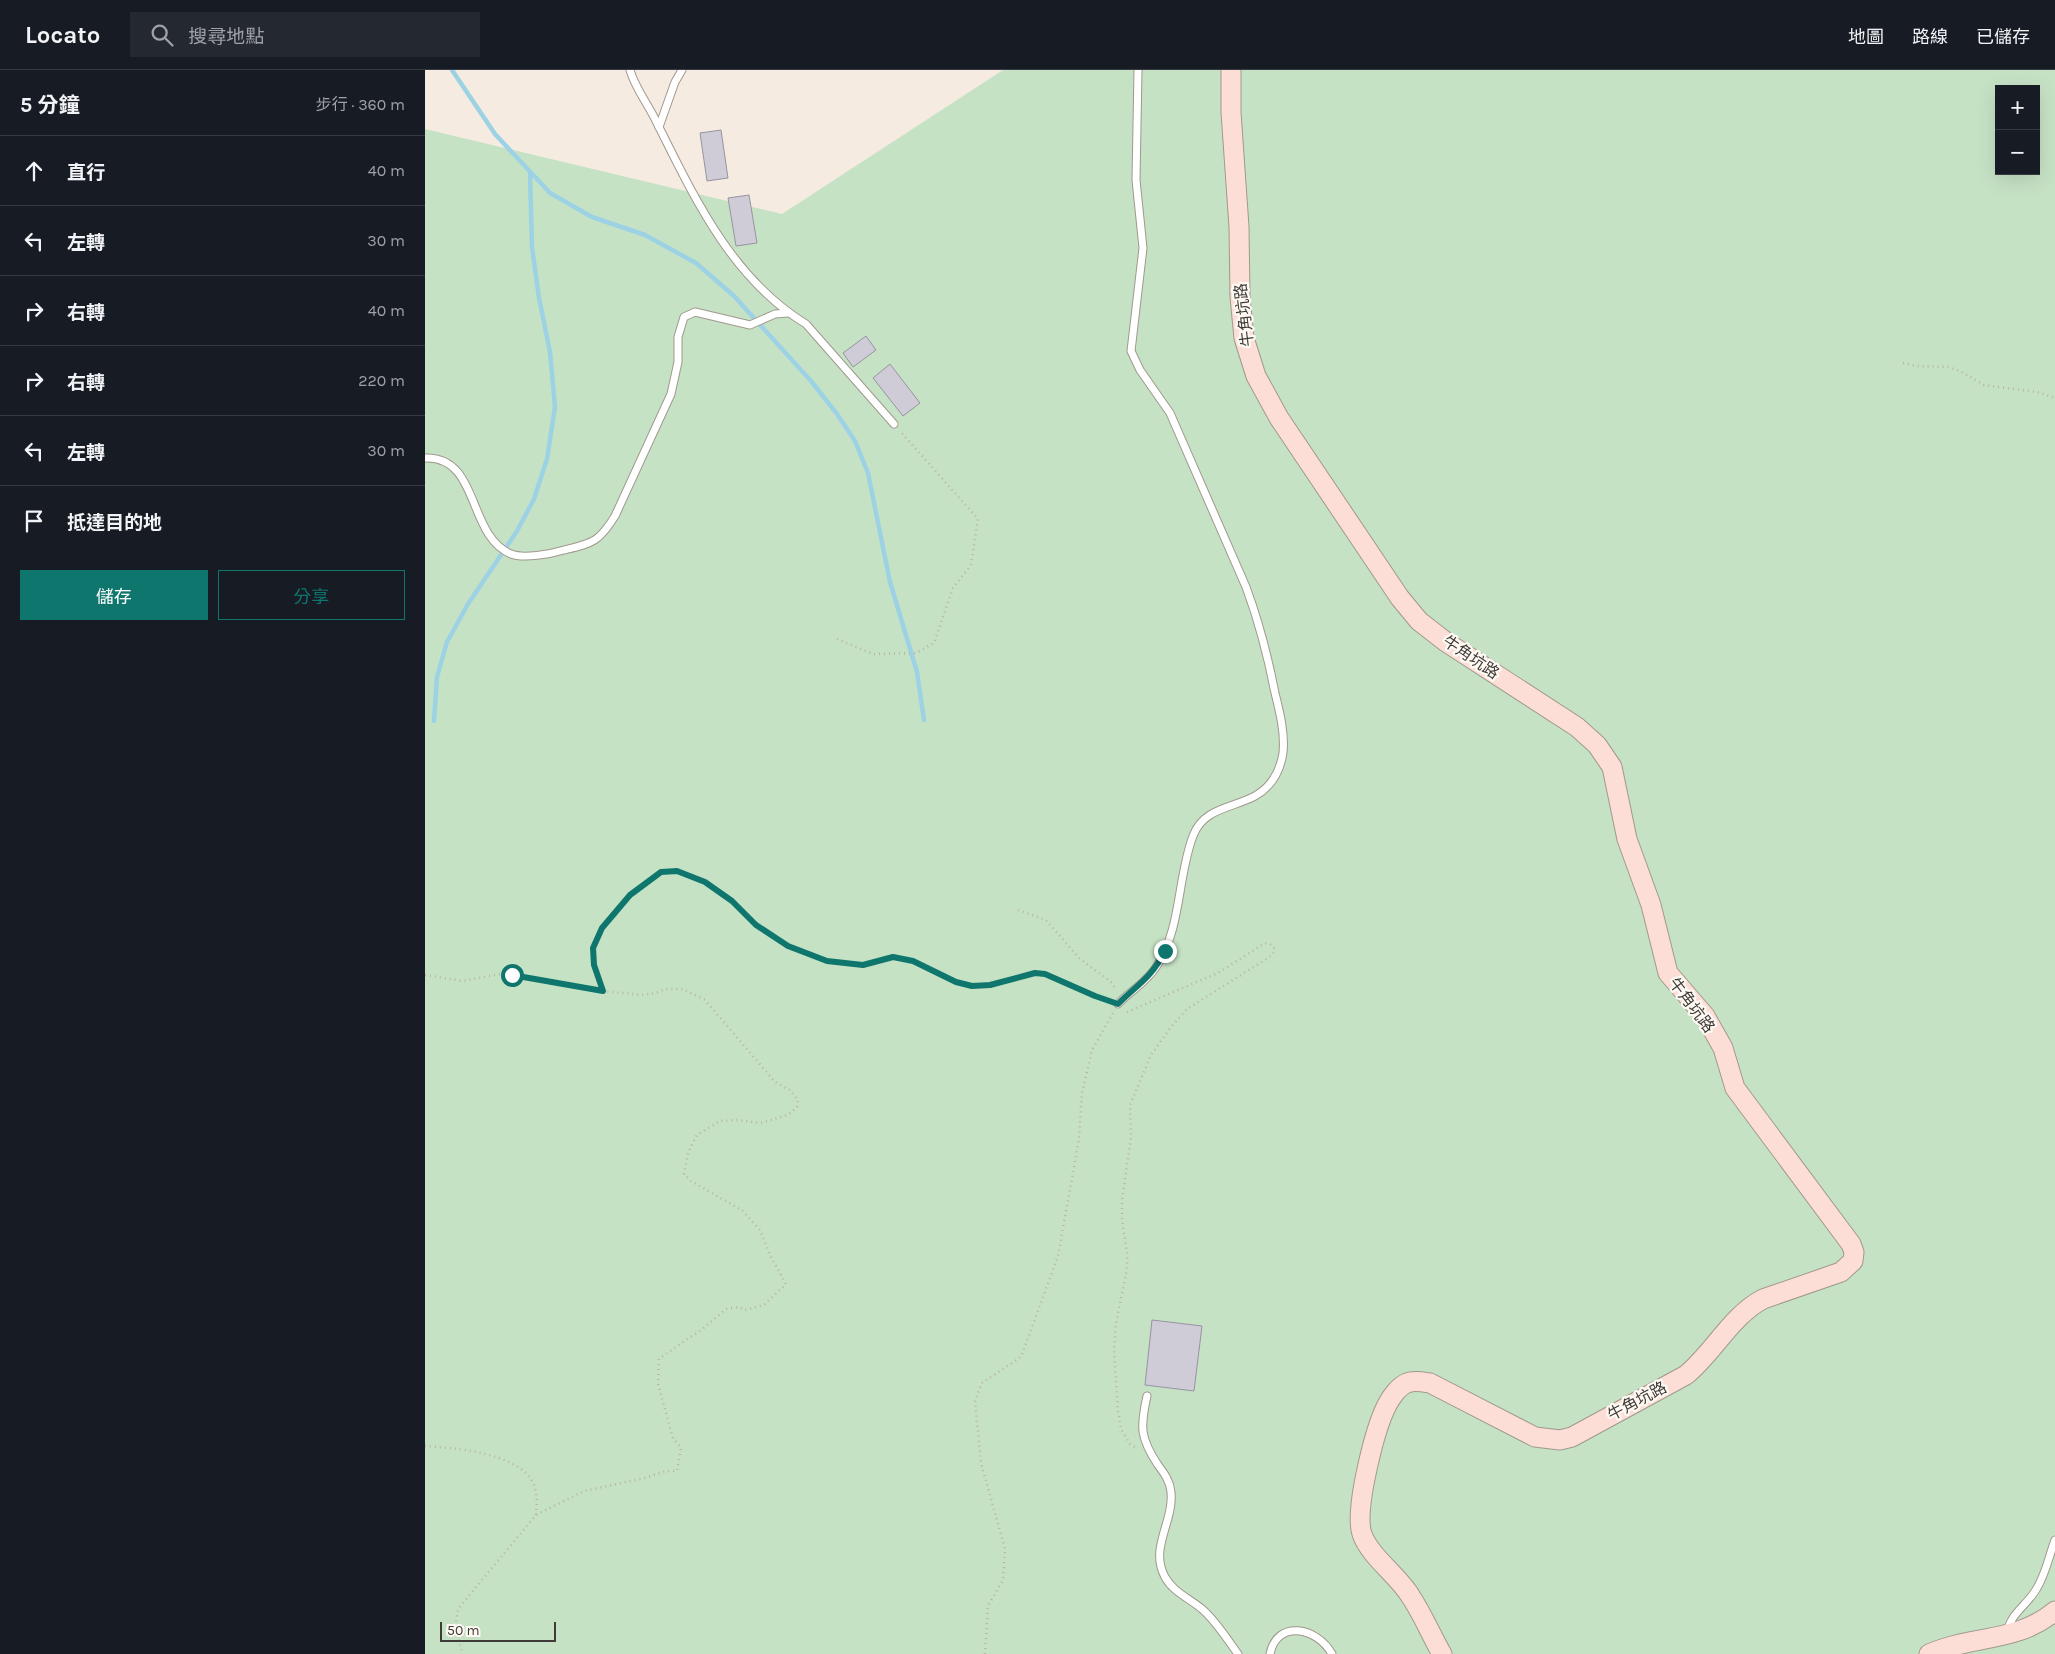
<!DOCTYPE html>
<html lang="zh-TW">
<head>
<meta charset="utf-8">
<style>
  :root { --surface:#171b24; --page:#242831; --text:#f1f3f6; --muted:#9ea1a6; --line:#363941; --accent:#0f766e }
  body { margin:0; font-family:Karla,"Noto Sans TC",sans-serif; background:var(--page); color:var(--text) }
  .controls { position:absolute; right:15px; top:15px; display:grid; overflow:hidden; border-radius:0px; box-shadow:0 5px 20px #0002 }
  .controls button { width:45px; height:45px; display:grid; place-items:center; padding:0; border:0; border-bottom:1px solid var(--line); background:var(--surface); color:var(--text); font:25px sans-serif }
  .scale { position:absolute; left:15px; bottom:12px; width:116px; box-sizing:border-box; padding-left:5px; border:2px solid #3f3b37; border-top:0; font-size:14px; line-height:18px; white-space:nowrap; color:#3f3b37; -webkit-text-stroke:4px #fff9f3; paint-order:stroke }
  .stop { position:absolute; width:15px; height:15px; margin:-11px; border:4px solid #0f766e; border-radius:50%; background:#fff }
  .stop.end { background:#0f766e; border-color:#fff; box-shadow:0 1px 5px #0008 }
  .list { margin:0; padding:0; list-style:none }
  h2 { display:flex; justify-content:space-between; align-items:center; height:65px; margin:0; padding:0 20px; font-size:21px }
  h2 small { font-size:16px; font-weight:400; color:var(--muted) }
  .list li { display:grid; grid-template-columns:32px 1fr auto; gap:15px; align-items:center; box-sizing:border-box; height:70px; padding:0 20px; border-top:1px solid var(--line) }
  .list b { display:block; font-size:19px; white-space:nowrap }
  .list em { font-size:16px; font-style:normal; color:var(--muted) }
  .actions { display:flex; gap:10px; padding:15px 20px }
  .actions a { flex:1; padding:11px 0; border:1px solid var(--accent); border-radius:0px; text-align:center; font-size:18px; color:var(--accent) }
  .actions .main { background:var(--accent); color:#fff }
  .icon { flex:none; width:28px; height:28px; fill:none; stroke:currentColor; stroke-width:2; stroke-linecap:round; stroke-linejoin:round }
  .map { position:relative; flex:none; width:1630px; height:1584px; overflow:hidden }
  header { display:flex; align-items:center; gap:30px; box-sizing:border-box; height:70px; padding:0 25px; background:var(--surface); border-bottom:1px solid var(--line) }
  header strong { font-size:24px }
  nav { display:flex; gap:28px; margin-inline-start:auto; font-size:18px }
  .search { width:350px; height:45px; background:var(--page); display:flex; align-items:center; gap:12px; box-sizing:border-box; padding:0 18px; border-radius:0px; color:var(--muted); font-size:19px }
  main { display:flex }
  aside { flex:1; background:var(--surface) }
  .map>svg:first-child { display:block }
  .green { fill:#c6e2c5; fill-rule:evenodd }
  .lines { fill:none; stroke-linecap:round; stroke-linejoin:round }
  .stream { stroke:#9dd2e5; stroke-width:4.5 }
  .building { fill:#cfcbd7; stroke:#9794a0 }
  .lane-casing { stroke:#a1988e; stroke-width:9 }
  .secondary-casing { stroke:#a1988e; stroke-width:21 }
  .path { stroke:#bab2aa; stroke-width:2.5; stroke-dasharray:1 4; stroke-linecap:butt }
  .lane { stroke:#fff; stroke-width:7 }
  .secondary { stroke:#fcded7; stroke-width:19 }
  .route { stroke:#0f766e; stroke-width:6 }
  .labels { text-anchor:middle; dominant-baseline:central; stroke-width:4.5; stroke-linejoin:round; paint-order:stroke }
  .street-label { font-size:16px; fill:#3f3b37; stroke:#fff9f3 }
</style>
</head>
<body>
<header>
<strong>Locato</strong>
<div class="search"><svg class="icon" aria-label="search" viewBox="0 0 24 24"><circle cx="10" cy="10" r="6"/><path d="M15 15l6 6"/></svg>搜尋地點</div>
<nav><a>地圖</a><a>路線</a><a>已儲存</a></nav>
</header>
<main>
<aside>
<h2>5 分鐘<small>步行 · 360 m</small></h2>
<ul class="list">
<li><svg class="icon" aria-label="ahead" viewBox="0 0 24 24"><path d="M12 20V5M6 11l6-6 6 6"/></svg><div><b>直行</b></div><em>40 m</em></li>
<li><svg class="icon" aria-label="left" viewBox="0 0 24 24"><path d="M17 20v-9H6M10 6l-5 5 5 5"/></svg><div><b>左轉</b></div><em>30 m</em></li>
<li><svg class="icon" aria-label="right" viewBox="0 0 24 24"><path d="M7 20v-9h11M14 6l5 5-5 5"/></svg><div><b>右轉</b></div><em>40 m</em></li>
<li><svg class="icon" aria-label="right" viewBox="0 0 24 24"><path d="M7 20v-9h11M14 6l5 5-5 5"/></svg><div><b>右轉</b></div><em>220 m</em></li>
<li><svg class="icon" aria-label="left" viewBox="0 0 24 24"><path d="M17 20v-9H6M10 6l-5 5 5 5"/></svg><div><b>左轉</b></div><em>30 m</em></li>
<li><svg class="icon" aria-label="arrive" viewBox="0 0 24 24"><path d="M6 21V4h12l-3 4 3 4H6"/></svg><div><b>抵達目的地</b></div></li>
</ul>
<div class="actions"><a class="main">儲存</a><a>分享</a></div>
</aside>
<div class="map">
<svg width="1630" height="1584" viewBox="0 0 1630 1584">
  <rect width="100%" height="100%" fill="#f5ebe1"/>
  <!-- green -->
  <path class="green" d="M578,0h1052v1584h-1630v-1525l357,85zM1574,19h37v82h-37z"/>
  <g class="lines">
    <!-- stream -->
    <g class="stream">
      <polyline points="27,0 70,64 125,123 167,147 220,165 271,193 309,226 386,311 412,344 430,371 443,403 465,512 492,602 499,650"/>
      <polyline points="9,651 12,607 22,572 43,534 92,461 109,429 122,389 130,337 125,282 114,228 107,177 105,103"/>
    </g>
  </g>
  <!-- building -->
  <g class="building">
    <polygon points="296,60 303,108 282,111 275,63"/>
    <polygon points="324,125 332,173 311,176 303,128"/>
    <polygon points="441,266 451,280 428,297 418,283"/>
    <polygon points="465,294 495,333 478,346 448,308"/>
    <polygon points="727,1250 777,1256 769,1321 720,1315"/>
  </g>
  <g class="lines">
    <!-- lane casing -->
    <g class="lane-casing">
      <g id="lane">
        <path d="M205,0c5,18 18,34 26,51 38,76 75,157 150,203l88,100"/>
        <polyline points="234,57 250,12 257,0"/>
        <path d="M0,388c55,-2 42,78 86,96 12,5 40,0 53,-4 29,-7 35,-8 51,-34l56,-122 7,-32v-25l6,-20 11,-5 55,13 25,-11 13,-1"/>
        <path d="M693,934c12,-13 29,-22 38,-37 26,-39 21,-89 37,-131 10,-28 40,-28 62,-40 16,-9 25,-24 28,-43 2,-20 -3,-40 -8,-60 -7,-36 -16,-71 -29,-106l-76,-174 -30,-43 -9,-19 12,-103 -7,-68 2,-110"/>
        <path d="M722,1326c-7,31 -7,42 11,69 6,8 12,16 13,27 3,30 -22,56 -6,85 8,15 24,21 37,32 14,12 25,30 36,45"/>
        <path d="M1582,1563c3,-20 21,-28 30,-45 9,-15 12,-32 18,-48"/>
        <path d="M845,1584c7,-35 47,-27 62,0"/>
      </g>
    </g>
    <!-- secondary casing -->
    <g class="secondary-casing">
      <g id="secondary">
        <path d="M806,0v42l8,115 1,70 4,41 12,38 23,42 121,180 19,23 27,21 131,85 20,18 15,22 15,72 24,66 17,68 37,43 18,32 12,40 116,156 3,8 -1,9 -12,11 -78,27c-32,17 -49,53 -77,76l-114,62 -12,3 -25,-3 -105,-54c-7,-1 -16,-3 -23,0 -8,3 -16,14 -20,22 -12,23 -33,105 -25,129 8,23 37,42 49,63 12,18 20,38 31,57"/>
        <path d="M1504,1584c43,-19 88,-11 126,-43"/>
      </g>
    </g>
    <!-- path -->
    <g class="path">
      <polyline points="1478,293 1493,296 1523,297 1535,301 1559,315 1612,322 1630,328"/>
      <polyline points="412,569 448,584 491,583 509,573 528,518 546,495 553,449 475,361"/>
      <polyline points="593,840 621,850 655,889 686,912 691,920"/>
      <polyline points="0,905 38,911 75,904 87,905 178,921 217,925 231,923 241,919 258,919 280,930 350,1012 365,1020 373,1030 372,1037 363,1045 335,1053 313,1050 295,1051 272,1065 263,1083 259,1104 266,1111 318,1141 335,1160 346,1187 361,1214 339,1235 320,1240 314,1237 301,1239 274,1262 265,1267 234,1289 233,1314 248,1368 256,1378 252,1401 241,1401 220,1408 159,1421 111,1445 33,1539 30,1558 38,1584"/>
      <path d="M178,921c-13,-37 -14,-48 12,-79 10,-11 32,-35 46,-40 19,-8 56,17 71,29 8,7 16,17 24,24 20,16 46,30 71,36 10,2 27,5 37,4 10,-2 20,-8 30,-8 28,0 50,26 77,29 26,3 49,-15 74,-12l63,27"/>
      <polyline points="702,942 793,903 840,873 845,874 849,878 848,884 843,888 762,939 746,957 726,985 705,1035 706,1067 697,1130 697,1148 702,1183 702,1199 691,1253 689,1279 693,1341 696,1359 705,1374 710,1377"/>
      <path d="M0,1376c29,2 92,7 107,35 6,11 5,22 4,34"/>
      <polyline points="560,1584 563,1536 578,1510 580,1479 556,1393 550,1331 557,1313 596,1287 633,1186 654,1069 657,1023 667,980 688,943"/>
    </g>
    <!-- lane -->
    <use href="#lane" class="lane"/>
    <!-- secondary -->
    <use href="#secondary" class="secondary"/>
  </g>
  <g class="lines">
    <!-- route -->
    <path class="route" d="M87,905l91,16 -9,-26 -1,-17 9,-20 28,-33 31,-23 16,-1 28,11 27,19 24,24 32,21 39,15 36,4 30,-8 20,4 43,21 16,4 18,-1 45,-12 10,1 50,22 23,8c20,-20 33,-26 47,-53"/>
  </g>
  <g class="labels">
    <!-- street labels -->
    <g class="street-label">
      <text transform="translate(819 245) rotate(-97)">牛角坑路</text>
      <text transform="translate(1046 587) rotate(34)">牛角坑路</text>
      <text transform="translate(1267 935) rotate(53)">牛角坑路</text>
      <text transform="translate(1212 1331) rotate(-28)">牛角坑路</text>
    </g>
  </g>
</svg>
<div class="controls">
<button>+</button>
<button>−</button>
</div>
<div class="scale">50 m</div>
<div class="stop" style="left:87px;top:905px"></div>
<div class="stop end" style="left:740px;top:881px"></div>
</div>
</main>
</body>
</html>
